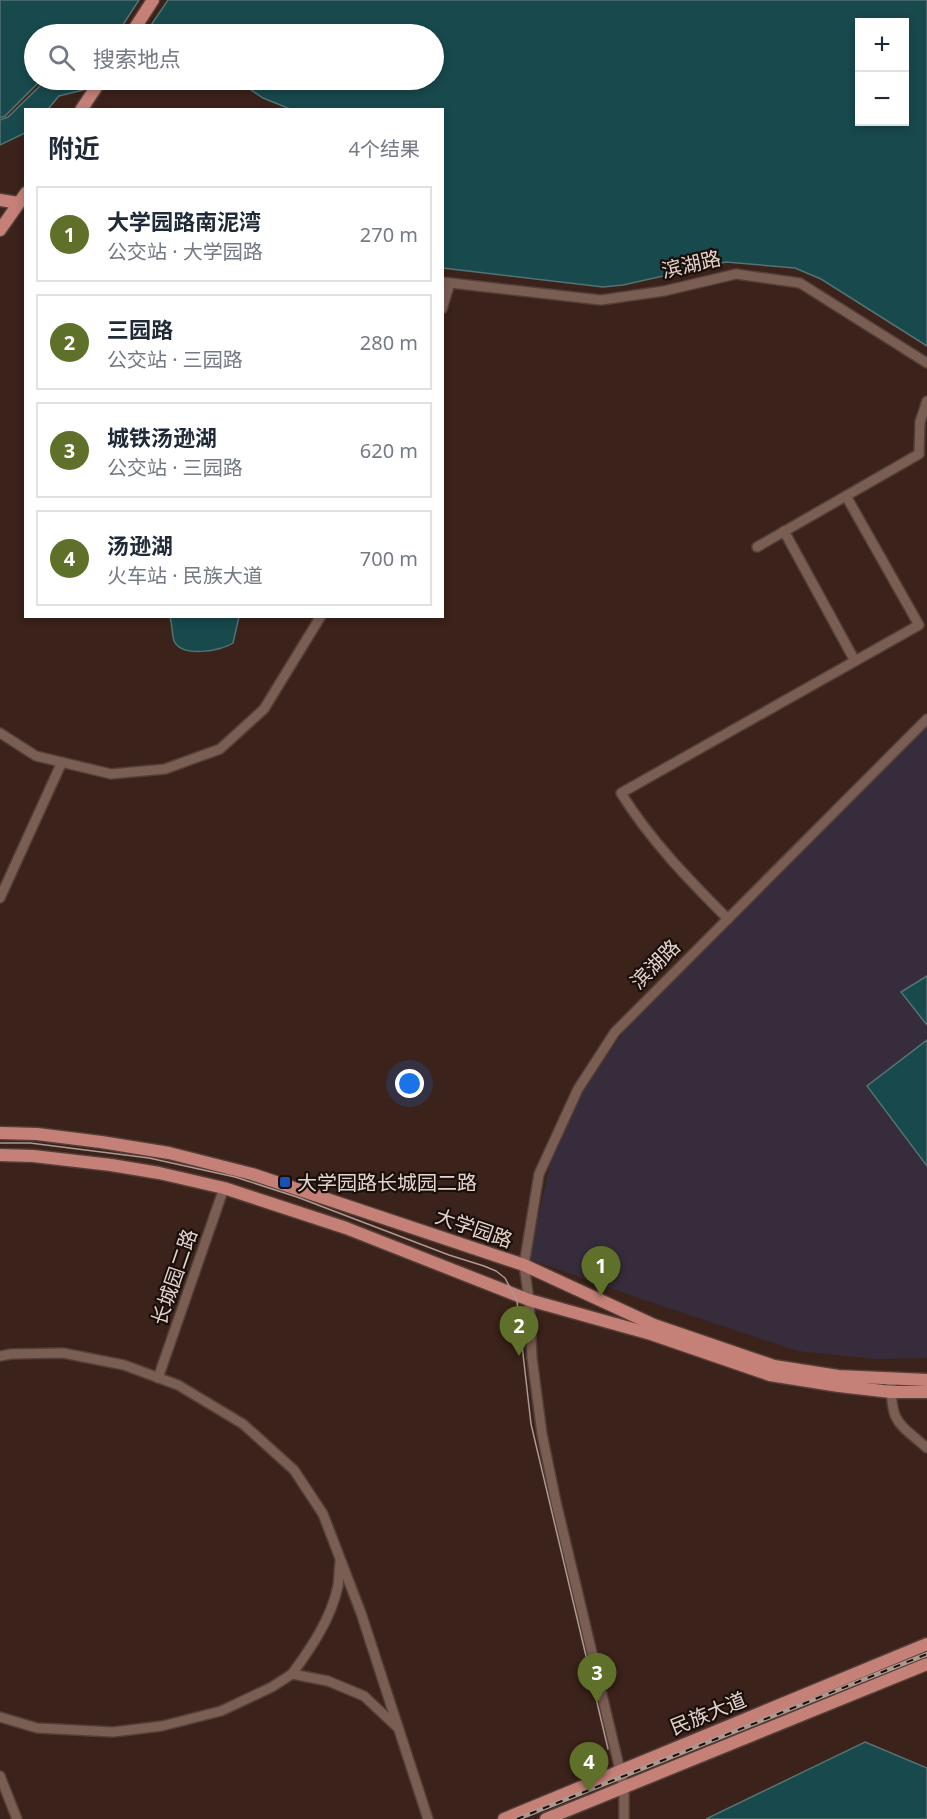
<!DOCTYPE html>
<html lang="zh">
<head>
<meta charset="utf-8">
<style>
  :root { --surface:#fff; --page:#f6f6f7; --text:#1f2937; --muted:#747a83; --line:#e0e1e3; --accent:#5e7029 }
  body { margin:0; font-family:"Noto Sans","Noto Sans SC",sans-serif; background:var(--page); color:var(--text) }
  .controls { position:absolute; right:18px; top:18px; display:grid; overflow:hidden; border-radius:0px; box-shadow:0 3px 9px #0003 }
  .controls button { width:54px; height:54px; display:grid; place-items:center; padding:0; border:0; border-bottom:2px solid var(--line); background:var(--surface); color:var(--text); font:30px sans-serif }
  .you { position:absolute; left:410px; top:1084px; width:21px; height:21px; margin:-15px; border:4px solid #fff; border-radius:50%; background:#1a73e8; box-shadow:0 0 0 9px #1a73e833 }
  .badge { display:grid; place-items:center; width:39px; height:39px; border-radius:50%; background:var(--accent); color:#fff; font-size:20px; font-weight:700 }
  .pin { position:absolute; translate:-50% -50px; filter:drop-shadow(0 2px 3px #0008) }
  .pin::after { content:''; position:absolute; top:32px; width:21px; height:18px; background:inherit; clip-path:polygon(0 0,100% 0,50% 100%) }
  .list { margin:0; padding:0; list-style:none }
  h2 { display:flex; justify-content:space-between; align-items:center; height:78px; margin:0; padding:0 24px; font-size:26px }
  h2 small { font-size:20px; font-weight:400; color:var(--muted) }
  .list li { display:grid; grid-template-columns:39px 1fr auto; gap:18px; align-items:center; box-sizing:border-box; height:96px; margin:0 12px 12px; padding:0 12px; border:2px solid var(--line); border-radius:0px }
  .list b { display:block; font-size:22px; white-space:nowrap }
  .list p { margin:0; font-size:20px; white-space:nowrap; color:var(--muted) }
  .list em { font-size:20px; font-style:normal; color:var(--muted) }
  .icon { flex:none; width:33px; height:33px; fill:none; stroke:currentColor; stroke-width:2; stroke-linecap:round; stroke-linejoin:round }
  .map { position:relative; flex:none; width:927px; height:1819px; overflow:hidden }
  .search { position:absolute; background:var(--surface); box-shadow:0 3px 9px #0003; left:24px; top:24px; width:420px; height:66px; display:flex; align-items:center; gap:15px; box-sizing:border-box; padding:0 21px; border-radius:33px; color:var(--muted); font-size:22px }
  .panel { position:absolute; background:var(--surface); box-shadow:0 3px 9px #0003; left:24px; top:108px; width:420px; height:510px; border-radius:0px }
  .map>svg:first-child { display:block }
  .industrial { fill:#372c3b }
  .water { fill:#18494d; stroke:#557273; stroke-width:1.5; fill-rule:evenodd }
  .lines { fill:none; stroke-linecap:round; stroke-linejoin:round }
  .minor-casing { stroke:#543f38; stroke-width:12 }
  .major-casing { stroke:#543f38; stroke-width:15 }
  .minor { stroke:#7a5d53; stroke-width:9 }
  .major { stroke:#c58178; stroke-width:12 }
  .tram { stroke:#ad9992; stroke-width:1.5 }
  .rail-casing { stroke:#ad9992; stroke-width:4.5 }
  .rail { stroke:#1a0f0b; stroke-width:2; stroke-dasharray:7; stroke-linecap:butt }
  .transit-dot { fill:#1a4fb4; stroke:#1a0f0b; stroke-width:2 }
  .labels { text-anchor:middle; dominant-baseline:central; stroke-width:4.5; stroke-linejoin:round; paint-order:stroke }
  .street-label { font-size:20px; fill:#e4d3cd; stroke:#1a0f0b }
  .poi-label { font-size:20px; fill:#e4d3cd; stroke:#1a0f0b; text-anchor:start }
</style>
</head>
<body>
<div class="map">
<svg width="927" height="1819" viewBox="0 0 927 1819">
  <rect width="100%" height="100%" fill="#3b221a"/>
  <!-- industrial -->
  <polygon class="industrial" points="927,721 927,1358 875,1359 797,1351 647,1301 529,1259 550,1164 579,1098 627,1026"/>
  <!-- water -->
  <g class="water">
    <polygon points="0,0 139,0 117,34 34,34 34,80 41,80 5,116 0,118"/>
    <path d="M168,0h759v346l-106,-67 -26,-11 -69,-6 -103,23 -20,2 -160,-19 -1,-158 -152,-1 -27,-11 -27,-18h198v-46h-289zM860,22h44v100h-44z"/>
    <polygon points="46,80 89,80 83,90 59,96 48,109 26,110 25,133 0,145 0,120 8,117"/>
    <path d="M170,617v-1l69,1 -6,26c-12,8 -51,15 -59,-2 -2,-7 -2,-17 -4,-24z"/>
    <polygon points="927,976 927,1025 901,992"/>
    <polygon points="927,1040 927,1166 867,1086"/>
    <polygon points="865,1742 927,1768 927,1819 706,1819"/>
  </g>
  <g class="lines">
    <!-- minor casing -->
    <g class="minor-casing">
      <g id="minor">
        <polyline points="442,282 601,300 664,291 736,274 800,283 927,363"/>
        <polyline points="442,309 450,283"/>
        <polyline points="919,454 920,422 927,401"/>
        <polyline points="784,531 855,661"/>
        <polyline points="757,547 919,454"/>
        <polyline points="0,733 36,756 111,774 165,769 220,749 264,709 321,616"/>
        <polyline points="0,898 62,762"/>
        <path d="M728,919c-39,-39 -78,-79 -107,-126l298,-168 -73,-129"/>
        <polyline points="0,1356 11,1354 63,1353 124,1365 178,1385 243,1424 294,1470 323,1514 361,1613 428,1819"/>
        <polyline points="158,1378 224,1188"/>
        <path d="M891,1379c0,44 5,42 36,69"/>
        <path d="M340,1562c-1,8 -1,17 -2,24 -7,33 -27,62 -46,88l36,7 36,15 33,31"/>
        <polyline points="0,1717 37,1728 113,1732 162,1726 221,1711 272,1687 292,1674"/>
        <polyline points="0,1776 17,1819"/>
        <polyline points="624,1819 624,1787 556,1502 542,1434 532,1358 529,1300 524,1265 539,1174 578,1089 615,1032 927,719"/>
      </g>
    </g>
    <!-- major casing -->
    <g class="major-casing">
      <g id="major">
        <polyline points="131,34 153,0"/>
        <polyline points="81,110 101,80"/>
        <polyline points="0,200 18,203"/>
        <polyline points="0,230 26,193"/>
        <polyline points="0,1133 37,1134 101,1142 169,1153 252,1174 524,1265 654,1325 774,1366 838,1376 927,1380"/>
        <polyline points="0,1155 33,1156 111,1165 159,1173 224,1188 346,1228 529,1300 651,1334 770,1375 839,1386 891,1392 927,1392"/>
        <polyline points="504,1819 927,1644"/>
        <polyline points="546,1819 927,1664"/>
      </g>
    </g>
    <!-- minor -->
    <use href="#minor" class="minor"/>
    <!-- major -->
    <use href="#major" class="major"/>
    <!-- tram -->
    <polyline class="tram" points="0,1143 30,1143 149,1158 235,1177 297,1197 449,1255 484,1266 496,1271 505,1278 517,1301 531,1424 608,1749"/>
    <!-- rail casing -->
    <g class="rail-casing">
      <polyline id="rail" points="517,1819 927,1654"/>
    </g>
    <!-- rail -->
    <use href="#rail" class="rail"/>
  </g>
  <!-- markers -->
  <rect class="transit-dot" x="279" y="1176" width="12" height="12" rx="3"/>
  <g class="labels">
    <!-- street labels -->
    <g class="street-label">
      <text transform="translate(691 264) rotate(-13)">滨湖路</text>
      <text transform="translate(655 964) rotate(-45)">滨湖路</text>
      <text transform="translate(474 1228) rotate(19)">大学园路</text>
      <text transform="translate(174 1277) rotate(-71)">长城园二路</text>
      <text transform="translate(708 1713) rotate(-22)">民族大道</text>
    </g>
    <!-- poi labels -->
    <g class="poi-label">
      <text x="297" y="1182">大学园路长城园二路</text>
    </g>
  </g>
</svg>
<div class="controls">
<button>+</button>
<button>−</button>
</div>
<div class="you"></div>
<div class="pin badge" style="left:601px;top:1296px">1</div>
<div class="pin badge" style="left:519px;top:1356px">2</div>
<div class="pin badge" style="left:597px;top:1703px">3</div>
<div class="pin badge" style="left:589px;top:1792px">4</div>
<div class="search"><svg class="icon" aria-label="search" viewBox="0 0 24 24"><circle cx="10" cy="10" r="6"/><path d="M15 15l6 6"/></svg>搜索地点</div>
<section class="panel">
<h2>附近<small>4个结果</small></h2>
<ul class="list">
<li><span class="badge">1</span><div><b>大学园路南泥湾</b><p>公交站 · 大学园路</p></div><em>270 m</em></li>
<li><span class="badge">2</span><div><b>三园路</b><p>公交站 · 三园路</p></div><em>280 m</em></li>
<li><span class="badge">3</span><div><b>城铁汤逊湖</b><p>公交站 · 三园路</p></div><em>620 m</em></li>
<li><span class="badge">4</span><div><b>汤逊湖</b><p>火车站 · 民族大道</p></div><em>700 m</em></li>
</ul>
</section>
</div>
</body>
</html>
